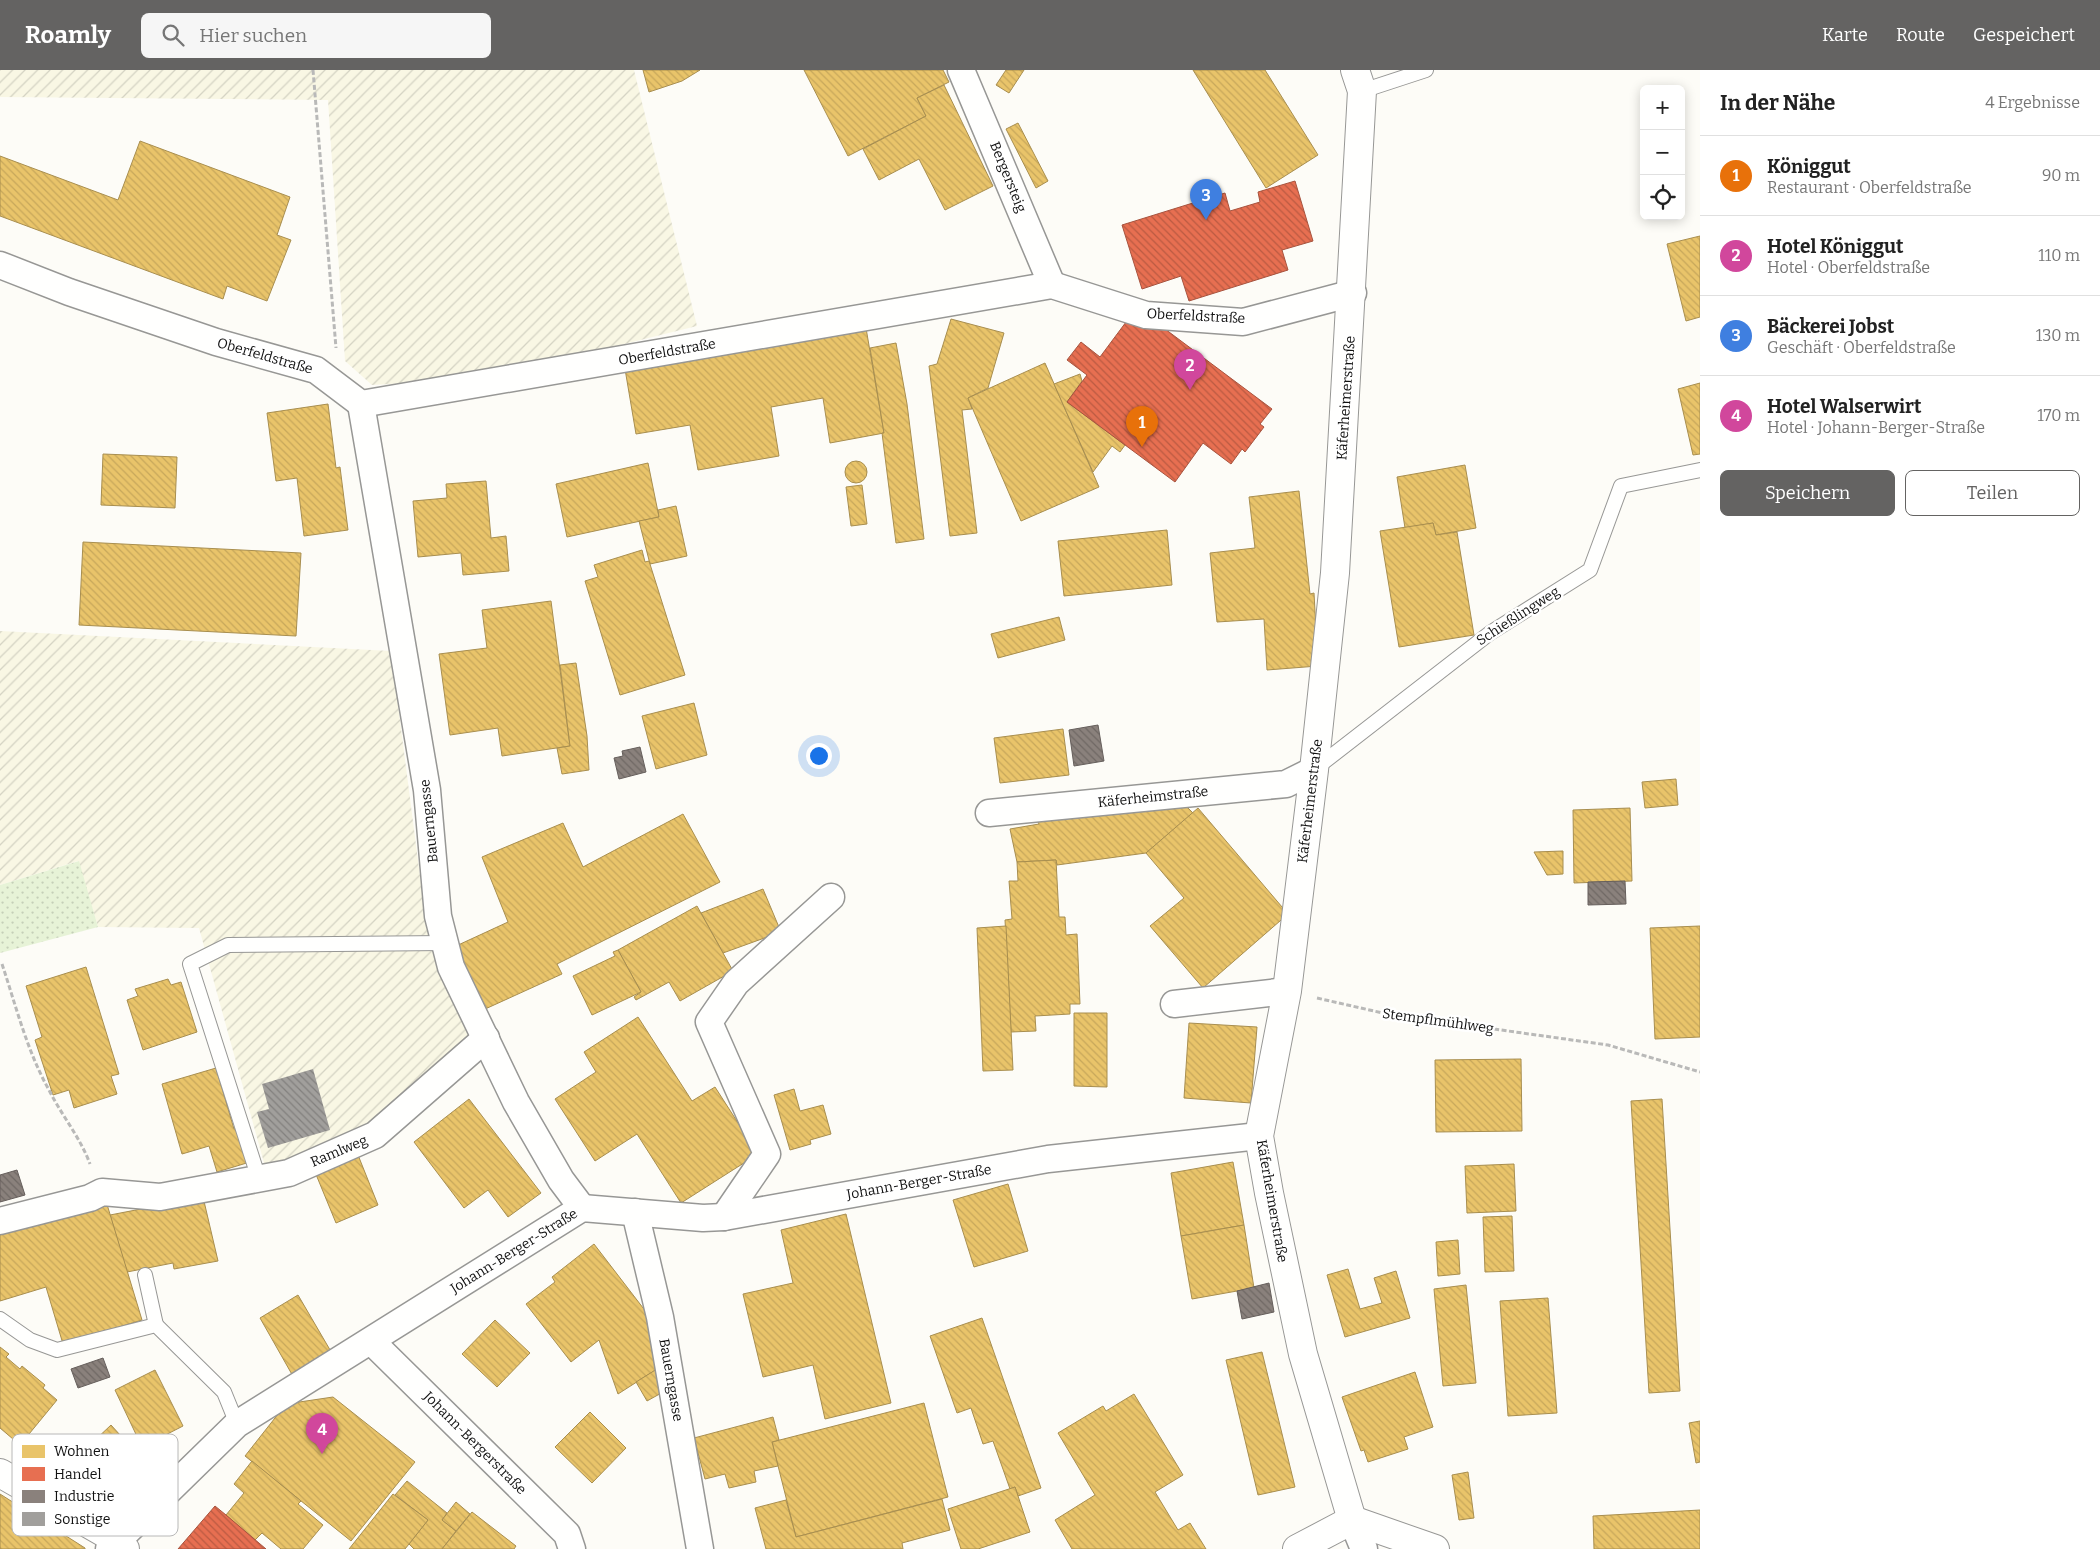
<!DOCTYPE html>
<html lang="de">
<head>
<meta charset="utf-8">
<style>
  :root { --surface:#fff; --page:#f6f6f6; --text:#222; --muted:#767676; --line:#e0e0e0; --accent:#646362 }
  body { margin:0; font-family:Bitter,serif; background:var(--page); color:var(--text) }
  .controls { position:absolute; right:15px; top:15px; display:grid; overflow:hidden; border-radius:8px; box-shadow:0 2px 12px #0003 }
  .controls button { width:45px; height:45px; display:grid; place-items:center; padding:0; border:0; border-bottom:1px solid var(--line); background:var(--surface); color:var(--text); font:25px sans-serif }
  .you { position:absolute; left:818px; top:685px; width:18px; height:18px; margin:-12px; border:4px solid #fff; border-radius:50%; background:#1a73e8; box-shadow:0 0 0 8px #1a73e833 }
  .badge { display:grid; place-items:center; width:32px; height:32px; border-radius:50%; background:var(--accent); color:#fff; font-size:16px; font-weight:700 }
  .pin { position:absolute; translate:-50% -41px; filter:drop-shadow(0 1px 2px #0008) }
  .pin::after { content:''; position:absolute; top:26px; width:18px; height:15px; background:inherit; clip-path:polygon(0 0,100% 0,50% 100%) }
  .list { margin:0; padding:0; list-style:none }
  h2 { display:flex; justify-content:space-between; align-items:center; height:65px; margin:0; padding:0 20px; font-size:21px }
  h2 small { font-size:16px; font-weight:400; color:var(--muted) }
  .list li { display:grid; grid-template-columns:32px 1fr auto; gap:15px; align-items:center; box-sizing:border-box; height:80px; padding:0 20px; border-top:1px solid var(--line) }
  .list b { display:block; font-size:19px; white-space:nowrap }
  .list p { margin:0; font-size:16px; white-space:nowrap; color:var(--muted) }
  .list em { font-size:16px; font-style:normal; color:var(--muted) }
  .actions { display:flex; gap:10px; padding:15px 20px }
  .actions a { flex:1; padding:11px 0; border:1px solid var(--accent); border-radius:8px; text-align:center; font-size:18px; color:var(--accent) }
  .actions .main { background:var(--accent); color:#fff }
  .icon { flex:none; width:28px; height:28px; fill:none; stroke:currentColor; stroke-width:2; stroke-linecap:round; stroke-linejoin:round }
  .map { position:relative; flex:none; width:1700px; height:1479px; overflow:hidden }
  header { display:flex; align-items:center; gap:30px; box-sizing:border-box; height:70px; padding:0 25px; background:var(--accent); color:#fff }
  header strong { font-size:24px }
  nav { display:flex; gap:28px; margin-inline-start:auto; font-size:18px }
  .search { width:350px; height:45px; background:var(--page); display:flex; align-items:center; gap:12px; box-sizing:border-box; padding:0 18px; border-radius:8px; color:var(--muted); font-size:19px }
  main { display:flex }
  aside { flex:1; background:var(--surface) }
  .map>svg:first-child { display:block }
  .farmland { fill:url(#farmland-furrows) }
  .grass { fill:url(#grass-dots) }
  .homes { fill:url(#homes-back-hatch); stroke:#a88e4f }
  .shops { fill:url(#shops-back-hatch); stroke:#a7533e }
  .industry { fill:url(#industry-back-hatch); stroke:#665f5c }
  .building { fill:url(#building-back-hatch) }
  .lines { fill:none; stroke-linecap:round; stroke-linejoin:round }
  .service-casing { stroke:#979795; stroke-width:16 }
  .minor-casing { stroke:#979795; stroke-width:29 }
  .tertiary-casing { stroke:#979795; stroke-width:30 }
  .path { stroke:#b9b9b8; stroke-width:3; stroke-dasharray:5 2.5; stroke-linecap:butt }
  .service { stroke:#fffffe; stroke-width:14 }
  .minor { stroke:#fffffe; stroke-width:26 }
  .tertiary { stroke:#fffffe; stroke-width:28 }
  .labels { text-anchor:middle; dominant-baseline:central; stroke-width:5; stroke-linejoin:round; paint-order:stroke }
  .street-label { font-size:14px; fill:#111; stroke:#fff }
  .key { fill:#fff; stroke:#b8b8b8; stroke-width:1 }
  .key-label { font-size:14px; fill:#111 }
</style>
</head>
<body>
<header>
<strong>Roamly</strong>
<div class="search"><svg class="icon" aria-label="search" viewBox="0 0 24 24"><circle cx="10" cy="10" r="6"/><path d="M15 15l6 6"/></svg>Hier suchen</div>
<nav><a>Karte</a><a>Route</a><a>Gespeichert</a></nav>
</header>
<main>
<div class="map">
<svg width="1700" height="1479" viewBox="0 0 1700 1479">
  <defs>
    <pattern id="farmland-furrows" width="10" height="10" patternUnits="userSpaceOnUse" patternTransform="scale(1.25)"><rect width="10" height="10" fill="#f9f7e4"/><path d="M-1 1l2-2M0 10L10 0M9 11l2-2" fill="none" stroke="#d4d3c3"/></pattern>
    <pattern id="grass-dots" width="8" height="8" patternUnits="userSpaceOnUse" patternTransform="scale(1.25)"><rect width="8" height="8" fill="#e7f3d7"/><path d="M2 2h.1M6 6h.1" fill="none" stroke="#c5cfb8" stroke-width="1.8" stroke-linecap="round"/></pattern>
    <pattern id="homes-back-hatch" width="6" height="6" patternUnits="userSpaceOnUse" patternTransform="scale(1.25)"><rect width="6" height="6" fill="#e9c46a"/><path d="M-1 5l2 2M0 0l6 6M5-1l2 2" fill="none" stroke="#c7a75b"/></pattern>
    <pattern id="shops-back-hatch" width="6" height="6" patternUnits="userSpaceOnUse" patternTransform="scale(1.25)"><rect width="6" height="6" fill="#e76f51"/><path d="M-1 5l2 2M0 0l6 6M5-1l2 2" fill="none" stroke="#ba5a42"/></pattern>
    <pattern id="industry-back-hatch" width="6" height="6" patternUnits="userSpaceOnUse" patternTransform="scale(1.25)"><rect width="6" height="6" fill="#8a817c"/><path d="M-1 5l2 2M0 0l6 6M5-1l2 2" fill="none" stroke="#6f6864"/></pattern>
    <pattern id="building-back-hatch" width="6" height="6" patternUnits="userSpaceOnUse" patternTransform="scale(1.25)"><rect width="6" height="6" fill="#a19f9c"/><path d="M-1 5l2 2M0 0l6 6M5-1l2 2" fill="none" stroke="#82807e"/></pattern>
  </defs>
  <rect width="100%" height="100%" fill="#fdfcf7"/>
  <!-- farmland -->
  <g class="farmland">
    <polygon points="0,0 634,0 697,256 483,309 372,315 345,291 328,30 0,27"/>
    <polygon points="0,561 391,581 427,860 472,971 374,1054 266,1100 199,858 98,857 78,791 0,815"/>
  </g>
  <!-- grass -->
  <polygon class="grass" points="79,791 98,857 0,883 0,815"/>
  <!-- homes -->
  <g class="homes">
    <polygon points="643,0 700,0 682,11 649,22"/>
    <polygon points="804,0 943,0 949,12 917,28 926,46 848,86"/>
    <polygon points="1006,0 1024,0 1009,23 996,15"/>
    <polygon points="1193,0 1265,0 1318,85 1266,118"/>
    <polygon points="944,15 993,116 945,140 919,89 879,110 863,79 926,46 917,28"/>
    <polygon points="1018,53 1048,111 1036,118 1006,59"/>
    <polygon points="140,71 290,127 277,165 291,170 267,231 227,216 223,229 0,146 0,86 118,130"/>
    <polygon points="1700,166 1700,247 1686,251 1667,174"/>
    <polygon points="951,249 1004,263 988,318 968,328 972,339 962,340 977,463 950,466 929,296 937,294"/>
    <polygon points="866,258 884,363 830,373 823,328 771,337 779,386 698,400 690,355 636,364 625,299"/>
    <polygon points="896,273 907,334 924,469 896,473 882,363 884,363 870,278"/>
    <polygon points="1045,293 1099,417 1021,451 968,328"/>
    <polygon points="1080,304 1082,311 1067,332 1125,375 1120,382 1112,376 1093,402 1054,314"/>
    <polygon points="1700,313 1700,384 1693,385 1678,319"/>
    <polygon points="328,334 336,398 340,397 348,460 304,466 297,408 276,411 267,343"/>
    <polygon points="103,384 177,387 175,438 101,435"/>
    <circle cx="856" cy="402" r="11"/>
    <polygon points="648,393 659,447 567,467 556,414"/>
    <polygon points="1465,395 1476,458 1436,465 1433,453 1405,458 1397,407"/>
    <polygon points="486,411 491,468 506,466 509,501 463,505 461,483 418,487 413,431 447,428 446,414"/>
    <polygon points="862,415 867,454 851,456 846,417"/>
    <polygon points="1299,421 1310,524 1314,523 1318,596 1267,600 1264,549 1217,552 1210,483 1255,478 1249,427"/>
    <polygon points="676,436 687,486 650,494 639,451 659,447 658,440"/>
    <polygon points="1433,453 1436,465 1457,462 1474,565 1399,577 1380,461"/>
    <polygon points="1167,460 1172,515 1064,526 1058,471"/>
    <polygon points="83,472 301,483 296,566 79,555"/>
    <polygon points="642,480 645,492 649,491 685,605 620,625 585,511 598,507 594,495"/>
    <polygon points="551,531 570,676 502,686 498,658 450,665 439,584 487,578 482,540"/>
    <polygon points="1059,547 1065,570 998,588 991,564"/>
    <polygon points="576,593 587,666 589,700 562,704 557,678 570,676 560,595"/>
    <polygon points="694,633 707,685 656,699 642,646"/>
    <polygon points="1063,659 1069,705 1000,713 994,668"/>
    <polygon points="1676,709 1678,735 1645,738 1642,712"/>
    <polygon points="1181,731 1193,743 1146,783 1057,795 1056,790 1017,792 1010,759 1039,754 1037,750"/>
    <polygon points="1198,738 1288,844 1203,918 1150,856 1184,828 1146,783"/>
    <polygon points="1630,738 1632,811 1574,813 1573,740"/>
    <polygon points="683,744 720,812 557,894 562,904 483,940 456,876 508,852 482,787 563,753 583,797"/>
    <polygon points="1563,781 1563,804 1547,805 1534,782"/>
    <polygon points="1056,790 1059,847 1065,847 1066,865 1077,864 1080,934 1070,934 1070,944 1035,946 1036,961 1011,962 1005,850 1012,849 1009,811 1018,811 1017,792"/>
    <polygon points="763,819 781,862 723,883 701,843"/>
    <polygon points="697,836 733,901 680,931 669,912 636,930 634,927 641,922 618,880"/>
    <polygon points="1006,856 1013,1000 983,1001 977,858"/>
    <polygon points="1700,856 1700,967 1655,969 1650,858"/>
    <polygon points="618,880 641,922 592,945 573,906 615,886 613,882"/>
    <polygon points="86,897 119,1004 111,1006 117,1024 74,1038 69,1020 53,1025 35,970 42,967 26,916"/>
    <polygon points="168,909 171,915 181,912 197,962 143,980 127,930 138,926 135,919"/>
    <polygon points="1074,943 1107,943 1107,1017 1074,1016"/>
    <polygon points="638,947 692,1031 715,1017 758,1084 681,1133 637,1064 595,1091 555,1029 596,1002 584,982"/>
    <polygon points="1189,953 1257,957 1251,1033 1184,1028"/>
    <polygon points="1521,989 1522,1061 1436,1062 1435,990"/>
    <polygon points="216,998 234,1059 240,1057 250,1092 217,1102 209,1076 182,1084 162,1014"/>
    <polygon points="794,1019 800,1041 823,1035 831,1064 810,1070 811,1074 790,1080 774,1025"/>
    <polygon points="469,1029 541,1123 508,1147 488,1120 464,1138 414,1072"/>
    <polygon points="1662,1029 1680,1321 1649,1323 1631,1031"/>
    <polygon points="358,1085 378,1135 336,1153 315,1102"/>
    <polygon points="1233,1092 1244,1155 1181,1166 1171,1103"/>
    <polygon points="1514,1094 1516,1141 1467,1143 1465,1096"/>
    <polygon points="1008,1114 1028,1181 974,1197 953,1130"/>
    <polygon points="203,1127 218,1191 174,1199 173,1193 127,1202 110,1145"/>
    <polygon points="106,1131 142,1250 63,1274 46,1217 0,1231 0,1163"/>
    <polygon points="846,1144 891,1333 825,1349 813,1295 763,1307 743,1224 793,1213 781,1160"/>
    <polygon points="1512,1146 1514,1201 1485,1202 1483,1147"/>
    <polygon points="1244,1155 1254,1218 1192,1229 1181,1166"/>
    <polygon points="1458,1170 1460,1204 1438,1206 1436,1172"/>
    <polygon points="594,1174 650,1247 657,1299 618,1324 599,1270 571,1292 526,1234 555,1212 552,1207"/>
    <polygon points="1348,1199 1360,1239 1382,1233 1374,1208 1396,1201 1410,1248 1345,1267 1327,1205"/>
    <polygon points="1466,1215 1476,1313 1443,1316 1434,1219"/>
    <polygon points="298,1225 333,1285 294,1308 260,1248"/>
    <polygon points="1548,1228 1557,1343 1508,1346 1500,1231"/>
    <polygon points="982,1248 1041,1418 1018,1426 1015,1417 1010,1419 993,1371 983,1374 971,1338 957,1343 930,1266"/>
    <polygon points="495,1250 530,1283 497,1317 462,1284"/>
    <polygon points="0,1277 9,1284 6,1287 20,1299 22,1296 45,1315 43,1318 57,1330 20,1375 0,1358"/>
    <polygon points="1262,1282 1295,1417 1258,1425 1226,1290"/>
    <polygon points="657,1299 665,1321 647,1331 636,1312"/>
    <polygon points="155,1300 183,1356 142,1377 115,1320"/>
    <polygon points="1415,1302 1433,1357 1404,1367 1408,1379 1368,1392 1364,1380 1361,1381 1342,1327"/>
    <polygon points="1134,1324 1183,1405 1155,1422 1178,1460 1190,1453 1206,1479 1072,1479 1055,1450 1095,1425 1058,1363 1103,1336 1106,1341"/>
    <polygon points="333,1327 415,1392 351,1471 245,1386 286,1334"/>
    <polygon points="924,1333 948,1427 796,1467 772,1372"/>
    <polygon points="590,1342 626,1378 592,1413 555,1377"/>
    <polygon points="773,1347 779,1370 772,1372 778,1396 754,1401 756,1412 729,1418 725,1404 705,1409 694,1368"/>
    <polygon points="1700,1351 1700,1392 1696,1393 1689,1353"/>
    <polygon points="111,1355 151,1399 116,1433 75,1389"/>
    <polygon points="252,1391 301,1431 298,1434 323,1455 303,1479 281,1479 262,1463 255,1470 226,1445 244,1423 234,1414"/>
    <polygon points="1468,1402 1474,1448 1459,1450 1452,1405"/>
    <polygon points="407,1411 447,1443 442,1450 456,1461 442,1479 414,1479 409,1474 428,1450 395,1425"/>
    <polygon points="1015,1417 1030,1462 978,1479 961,1479 948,1439"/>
    <polygon points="0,1424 85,1478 85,1479 0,1479"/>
    <polygon points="393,1424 428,1450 405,1479 349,1479"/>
    <polygon points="942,1429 950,1460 902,1473 903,1479 766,1479 755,1438 786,1430 796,1467"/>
    <polygon points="456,1432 470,1444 456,1461 442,1450"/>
    <polygon points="1700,1440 1700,1479 1594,1479 1593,1446"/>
    <polygon points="472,1442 516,1476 514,1479 442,1479"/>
  </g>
  <!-- shops -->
  <g class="shops">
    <polygon points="1295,111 1313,171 1282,180 1288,200 1189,231 1181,206 1142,219 1122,155 1225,123 1230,141 1260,132 1258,122"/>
    <polygon points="1132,244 1153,250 1272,339 1260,354 1264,357 1245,382 1242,379 1231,394 1203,373 1175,412 1067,332 1087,305 1067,290 1081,272 1100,287"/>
    <polygon points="215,1436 226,1445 266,1479 178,1479"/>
  </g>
  <!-- industry -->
  <g class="industry">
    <polygon points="1098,655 1104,691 1074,696 1069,660"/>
    <polygon points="640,677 646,702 619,709 614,688 623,686 622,681"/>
    <polygon points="1625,811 1626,834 1588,835 1588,812"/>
    <polygon points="17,1100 25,1125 0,1132 0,1105"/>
    <polygon points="1269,1213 1274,1242 1242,1249 1237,1221"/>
    <polygon points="103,1288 110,1307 78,1318 71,1299"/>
  </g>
  <!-- building -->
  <polygon class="building" points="313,999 330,1060 268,1078 257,1042 269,1039 262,1014"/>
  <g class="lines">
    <!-- service casing -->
    <g class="service-casing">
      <g id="service">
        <polyline points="1362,21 1426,0"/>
        <polyline points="1316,698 1490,563 1590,500 1621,416 1700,400"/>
        <polyline points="259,1109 190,894 228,875 445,873"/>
        <polyline points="145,1205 156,1255"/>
        <polyline points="0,1249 30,1270 57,1280 156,1255 224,1322 237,1354"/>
      </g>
    </g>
    <!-- minor casing -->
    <g class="minor-casing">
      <g id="minor">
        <polyline points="961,0 1052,215"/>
        <polyline points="0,195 69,222 216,272 316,300 361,334 1052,215 1146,245 1243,252 1353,223"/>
        <polyline points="361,334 427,720 438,846 451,897 516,1032 561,1110 582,1138"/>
        <polyline points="989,743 1286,714 1314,700"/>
        <polyline points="1174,934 1287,921"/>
        <polyline points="635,1142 660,1247 700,1479"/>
        <polyline points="724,1147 767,1084 709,952 736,913 831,827"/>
        <polyline points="0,1151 90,1128 102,1122 160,1127 289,1103 375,1065 486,968"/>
        <polyline points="371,1271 567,1464 572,1479"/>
        <polyline points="1352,1450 1364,1479"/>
        <polyline points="109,1479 237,1354 582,1138 703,1148 724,1147 1048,1089 1259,1066"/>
      </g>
    </g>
    <!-- tertiary casing -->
    <g class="tertiary-casing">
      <g id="tertiary">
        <polyline points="0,1403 117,1470 125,1479"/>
        <polyline points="1352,1450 1303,1284 1269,1123 1259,1066 1287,921 1314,700 1335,503 1362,21 1355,0"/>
        <polyline points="1297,1479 1352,1450 1435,1479"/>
      </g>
    </g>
    <!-- path -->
    <g class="path">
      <polyline points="313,0 336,278"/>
      <path d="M2,894c14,42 25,87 47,126 13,26 31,47 41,74"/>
      <polyline points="1317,928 1387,944 1608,975 1700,1002"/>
    </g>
    <!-- service -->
    <use href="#service" class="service"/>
    <!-- minor -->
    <use href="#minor" class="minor"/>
    <!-- tertiary -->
    <use href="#tertiary" class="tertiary"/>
  </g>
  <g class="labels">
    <!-- street labels -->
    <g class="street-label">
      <text transform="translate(1008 107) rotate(68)">Bergersteig</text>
      <text transform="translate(1196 246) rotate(3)">Oberfeldstraße</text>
      <text transform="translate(667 282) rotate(-10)">Oberfeldstraße</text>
      <text transform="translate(265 286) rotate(16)">Oberfeldstraße</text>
      <text transform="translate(1346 328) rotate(-86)">Käferheimerstraße</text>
      <text transform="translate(1518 546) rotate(-33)">Schießlingweg</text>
      <text transform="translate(1153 727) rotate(-6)">Käferheimstraße</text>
      <text transform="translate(1310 731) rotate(-83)">Käferheimerstraße</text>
      <text transform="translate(429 751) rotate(-96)">Bauerngasse</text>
      <text transform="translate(1438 951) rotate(8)">Stempflmühlweg</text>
      <text transform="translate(339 1081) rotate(-23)">Ramlweg</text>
      <text transform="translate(919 1112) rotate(-10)">Johann-Berger-Straße</text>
      <text transform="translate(1272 1131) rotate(80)">Käferheimerstraße</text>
      <text transform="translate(514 1181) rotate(-32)">Johann-Berger-Straße</text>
      <text transform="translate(671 1310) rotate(80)">Bauerngasse</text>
      <text transform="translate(475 1373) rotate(45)">Johann-Bergerstraße</text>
    </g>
  </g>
  <!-- legend -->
  <rect x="12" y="1364" width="166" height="102" rx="8" class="key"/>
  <rect x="22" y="1375" width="23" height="13" fill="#e9c46a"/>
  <rect x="22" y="1397" width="23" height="14" fill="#e76f51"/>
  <rect x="22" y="1420" width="23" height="13" fill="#8a817c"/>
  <rect x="22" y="1442" width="23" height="14" fill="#a19f9c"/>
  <g class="key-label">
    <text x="54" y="1386">Wohnen</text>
    <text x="54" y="1409">Handel</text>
    <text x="54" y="1431">Industrie</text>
    <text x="54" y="1454">Sonstige</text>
  </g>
</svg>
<div class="controls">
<button>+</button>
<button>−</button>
<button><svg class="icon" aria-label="locate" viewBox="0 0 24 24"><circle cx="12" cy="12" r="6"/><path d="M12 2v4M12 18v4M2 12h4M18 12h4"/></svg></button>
</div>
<div class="you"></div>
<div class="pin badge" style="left:1142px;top:377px;background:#e8710a">1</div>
<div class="pin badge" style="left:1190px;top:320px;background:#d1479c">2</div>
<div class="pin badge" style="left:1206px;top:150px;background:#3f7fe0">3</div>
<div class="pin badge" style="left:322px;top:1384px;background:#d1479c">4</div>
</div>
<aside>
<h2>In der Nähe<small>4 Ergebnisse</small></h2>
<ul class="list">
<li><span class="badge" style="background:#e8710a">1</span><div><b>Königgut</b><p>Restaurant · Oberfeldstraße</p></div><em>90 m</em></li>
<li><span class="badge" style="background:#d1479c">2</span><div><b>Hotel Königgut</b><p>Hotel · Oberfeldstraße</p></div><em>110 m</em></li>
<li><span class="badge" style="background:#3f7fe0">3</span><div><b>Bäckerei Jobst</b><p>Geschäft · Oberfeldstraße</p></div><em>130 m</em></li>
<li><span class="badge" style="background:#d1479c">4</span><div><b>Hotel Walserwirt</b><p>Hotel · Johann-Berger-Straße</p></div><em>170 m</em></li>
</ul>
<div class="actions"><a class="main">Speichern</a><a>Teilen</a></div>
</aside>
</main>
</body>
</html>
